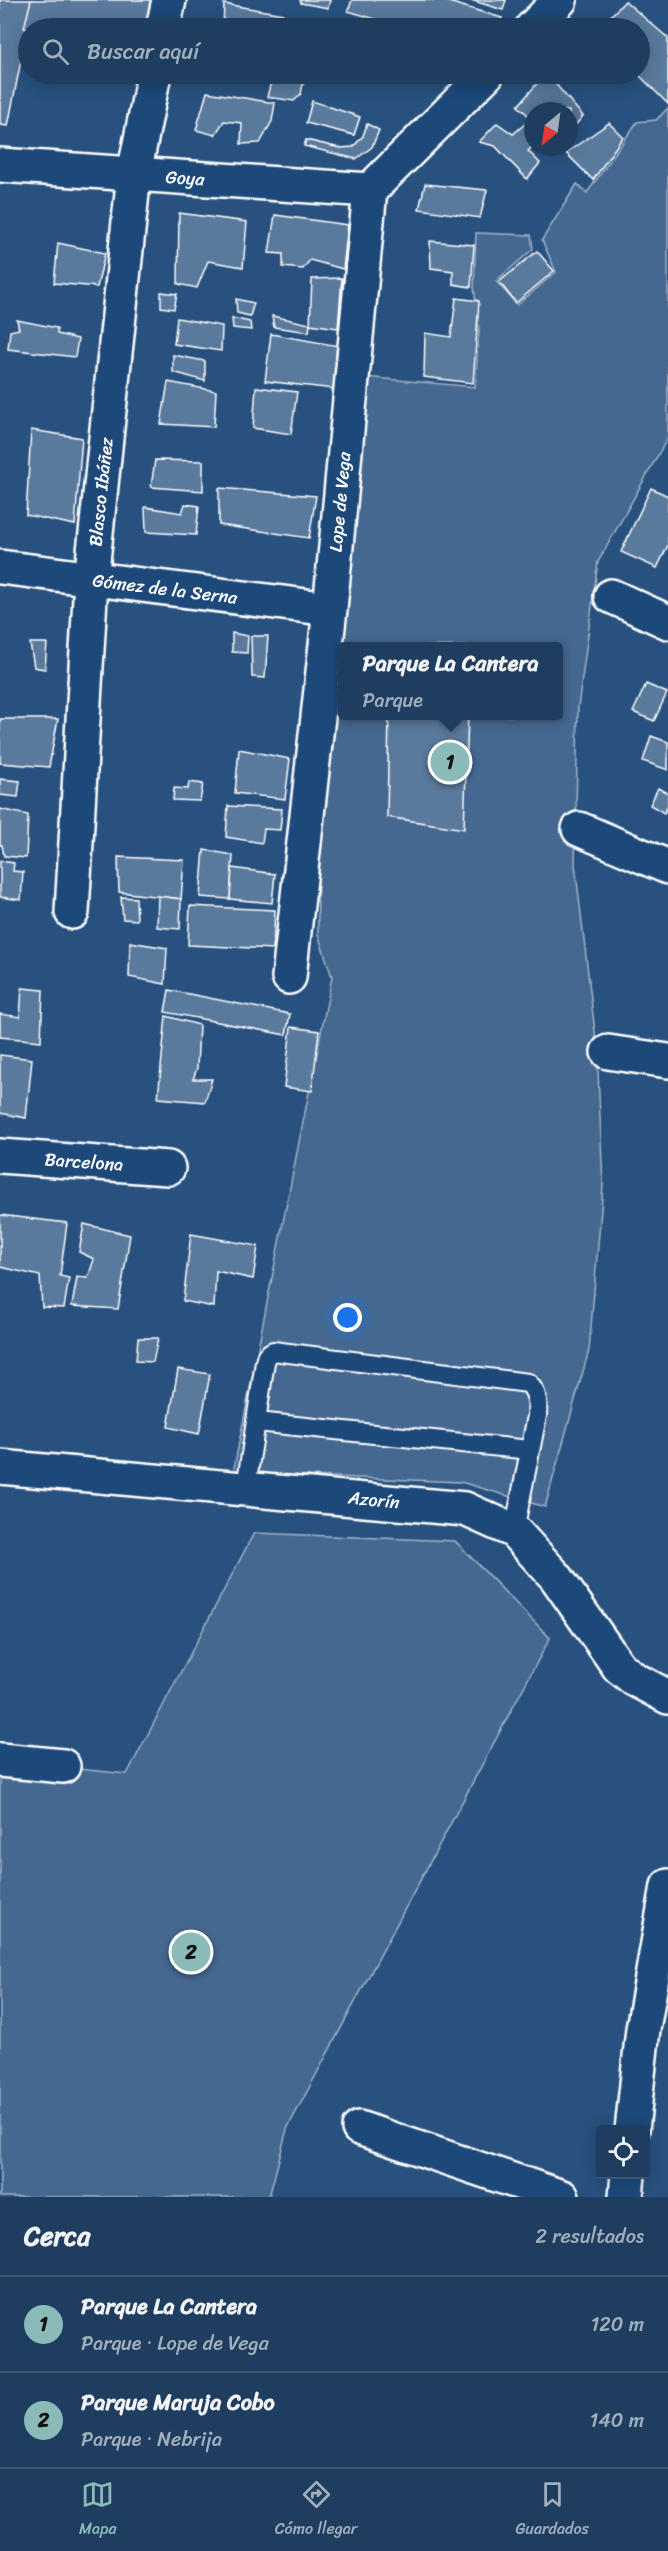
<!DOCTYPE html>
<html lang="es">
<head>
<meta charset="utf-8">
<style>
  :root { --surface:#1e3d5f; --page:#2b4868; --text:#f1f3f6; --muted:#a1aebd; --line:#3c5674; --accent:#8bbbb9 }
  body { margin:0; font-family:Sriracha,sans-serif; background:var(--page); color:var(--text) }
  .controls { position:absolute; right:18px; bottom:18px; display:grid; overflow:hidden; border-radius:6px; box-shadow:0 3px 15px #0003 }
  .controls button { width:54px; height:54px; display:grid; place-items:center; padding:0; border:0; border-bottom:2px solid var(--line); background:var(--surface); color:var(--text); font:30px sans-serif }
  .compass { position:absolute; left:524px; top:102px; width:54px; height:54px; border-radius:50%; background:var(--surface); box-shadow:0 3px 15px #0003; rotate:209deg }
  .you { position:absolute; left:348px; top:1318px; width:21px; height:21px; margin:-15px; border:4px solid #fff; border-radius:50%; background:#1a73e8; box-shadow:0 0 0 9px #1a73e833 }
  .badge { display:grid; place-items:center; width:39px; height:39px; border-radius:50%; background:var(--accent); color:#111; font-size:20px; font-weight:700 }
  .pin { position:absolute; translate:-50% -50%; border:3px solid #fff; box-shadow:0 2px 6px #0006 }
  .popup { position:absolute; left:338px; top:642px; width:225px; height:78px; box-sizing:border-box; display:grid; place-content:center; border-radius:6px; background:var(--surface); filter:drop-shadow(0 2px 4px #0005); font-size:20px; white-space:nowrap; color:var(--muted) }
  .popup b { font-size:22px; color:var(--text) }
  .popup::after { content:''; position:absolute; left:50%; top:100%; margin-left:-12px; border:12px solid transparent; border-top-color:var(--surface) }
  .list { margin:0; padding:0; list-style:none }
  h2 { display:flex; justify-content:space-between; align-items:center; height:78px; margin:0; padding:0 24px; font-size:26px }
  h2 small { font-size:20px; font-weight:400; color:var(--muted) }
  .list li { display:grid; grid-template-columns:39px 1fr auto; gap:18px; align-items:center; box-sizing:border-box; height:96px; padding:0 24px; border-top:2px solid var(--line) }
  .list b { display:block; font-size:22px; white-space:nowrap }
  .list p { margin:0; font-size:20px; white-space:nowrap; color:var(--muted) }
  .list em { font-size:20px; font-style:normal; color:var(--muted) }
  .icon { flex:none; width:33px; height:33px; fill:none; stroke:currentColor; stroke-width:2; stroke-linecap:round; stroke-linejoin:round }
  .map { position:relative; flex:none; width:668px; height:2197px; overflow:hidden }
  .search { position:absolute; background:var(--surface); box-shadow:0 3px 15px #0003; left:18px; right:18px; top:18px; height:66px; display:flex; align-items:center; gap:15px; box-sizing:border-box; padding:0 21px; border-radius:33px; color:var(--muted); font-size:22px }
  .sheet { height:270px; background:var(--surface) }
  nav { display:flex; justify-content:space-around; align-items:center; box-sizing:border-box; height:84px; border-top:2px solid var(--line); background:var(--surface); font-size:16px; color:var(--muted) }
  nav a { display:grid; justify-items:center; gap:3px }
  nav .on { color:var(--accent) }
  .map>svg:first-child { display:block }
  .green { fill:#446890; stroke:#a2b4c8; stroke-width:1.5; fill-rule:evenodd }
  .building { fill:#5a7a9d; stroke:#fff; stroke-width:1.5 }
  .lines { fill:none; stroke-linecap:round; stroke-linejoin:round }
  .service-casing { stroke:#fff; stroke-width:22 }
  .minor-casing { stroke:#fff; stroke-width:38 }
  .service { stroke:#1f4a7a; stroke-width:18 }
  .minor { stroke:#1f4a7a; stroke-width:33 }
  .labels { text-anchor:middle; dominant-baseline:central; stroke-width:4.5; stroke-linejoin:round; paint-order:stroke }
  .street-label { font-size:18px; fill:#fff; stroke:#1f4a7a }
</style>
</head>
<body>
<div class="map">
<svg width="668" height="2197" viewBox="0 0 668 2197">
  <rect width="100%" height="100%" fill="#28517f"/>
  <filter id="ink" filterUnits="userSpaceOnUse"><feTurbulence type="fractalNoise" baseFrequency=".0167" numOctaves="2"/><feDisplacementMap in="SourceGraphic" scale="12" xChannelSelector="R" yChannelSelector="G"/><feConvolveMatrix kernelMatrix="1 2 1 2 8 2 1 2 1" color-interpolation-filters="sRGB"/></filter>
  <g filter="url(#ink)">
    <!-- green -->
    <g class="green">
      <path d="M668,108v329l-70,125 -20,145 -3,157 22,185 6,137 -14,164 -44,157 -84,-25 -228,-9 99,-496 -14,-43 -1,-116 47,-441 111,10 4,-58 -5,-42 2,-54 55,2 2,14 -37,32 21,24 39,-33 -14,-32 35,-56 10,9 50,-71 19,-2zM342,646h216v70h-216z"/>
      <polygon points="254,1533 455,1541 550,1638 287,2129 269,2197 0,2197 0,1761 127,1774"/>
    </g>
    <!-- building -->
    <g class="building">
      <polygon points="0,0 33,0 8,126 0,125"/>
      <polygon points="31,0 161,0 155,28 28,29 24,28"/>
      <polygon points="300,0 330,0 328,8 301,3"/>
      <polygon points="352,0 442,0 502,18 495,28 406,28 348,11"/>
      <polygon points="471,0 506,0 503,10"/>
      <polygon points="625,1 668,38 668,104 638,74 640,28 599,28"/>
      <polygon points="224,4 283,14 286,28 223,28"/>
      <polygon points="282,74 305,74 301,94 294,101 267,97 272,78"/>
      <polygon points="545,74 547,74 583,116 569,133 569,111 533,111 533,120 518,106"/>
      <polygon points="207,92 275,103 272,121 260,143 241,144 242,123 224,121 215,135 196,130"/>
      <polygon points="312,101 360,117 354,135 306,123"/>
      <polygon points="531,119 533,146 528,151 540,163 527,179 495,146 479,142 497,123 513,134"/>
      <polygon points="609,123 623,137 593,180 566,153"/>
      <polygon points="367,124 379,130 372,147 356,159 304,146 306,140 340,148 353,147 363,136"/>
      <polygon points="425,184 487,190 480,218 419,209"/>
      <polygon points="179,213 247,222 243,267 208,261 197,288 178,284"/>
      <polygon points="275,215 348,225 343,269 310,260 303,269 283,267 283,254 269,253"/>
      <polygon points="430,241 474,245 471,287 453,284 453,271 431,268"/>
      <polygon points="58,243 105,253 97,287 54,283"/>
      <polygon points="537,251 554,271 516,303 499,282"/>
      <polygon points="342,278 338,328 310,324 312,279"/>
      <polygon points="161,292 177,294 174,309 161,307"/>
      <polygon points="456,298 479,301 473,383 424,377 425,333 451,337"/>
      <polygon points="236,299 254,303 250,316 237,313"/>
      <polygon points="272,316 310,324 309,332 274,327"/>
      <polygon points="177,318 222,326 221,351 174,344"/>
      <polygon points="232,318 250,322 251,330 233,328"/>
      <polygon points="17,320 57,328 57,334 78,339 75,357 8,349 10,331 19,329"/>
      <polygon points="271,334 339,346 334,389 265,381"/>
      <polygon points="173,355 205,361 205,381 173,372"/>
      <polygon points="168,382 216,391 214,427 161,424"/>
      <polygon points="256,387 297,392 291,434 253,428"/>
      <polygon points="31,430 82,438 75,525 26,515"/>
      <polygon points="155,460 203,461 203,491 151,487"/>
      <polygon points="219,488 316,496 309,538 219,525"/>
      <polygon points="651,488 668,496 668,545 657,568 621,552"/>
      <polygon points="185,504 199,506 196,535 146,532 145,507 182,513"/>
      <polygon points="232,633 248,636 247,653 232,652"/>
      <polygon points="251,636 268,636 265,678 252,677"/>
      <polygon points="30,643 47,643 45,669 34,667"/>
      <polygon points="646,684 667,693 654,721 633,712"/>
      <polygon points="389,716 468,716 464,829 387,817"/>
      <polygon points="0,719 58,719 49,767 0,763"/>
      <polygon points="651,736 668,742 668,770 643,761"/>
      <polygon points="239,749 290,759 285,799 235,793"/>
      <polygon points="0,779 20,781 18,797 0,795"/>
      <polygon points="189,782 203,784 200,801 173,800 174,788 188,789"/>
      <polygon points="658,788 668,793 668,805 664,813 650,805"/>
      <polygon points="228,806 282,809 280,830 264,829 262,843 226,837"/>
      <polygon points="0,809 28,815 26,858 4,856 2,845 0,845"/>
      <polygon points="204,850 233,855 230,899 200,897"/>
      <polygon points="118,857 184,860 181,899 119,892"/>
      <polygon points="0,861 14,863 13,871 23,872 21,900 0,897"/>
      <polygon points="232,868 275,874 272,903 230,899"/>
      <polygon points="158,896 181,899 180,929 157,927"/>
      <polygon points="121,897 136,898 137,920 123,919"/>
      <polygon points="190,906 275,910 273,949 188,945"/>
      <polygon points="130,942 167,948 165,984 129,977"/>
      <polygon points="22,988 43,990 41,1041 0,1037 0,1014 20,1017"/>
      <polygon points="169,990 290,1014 286,1035 165,1012"/>
      <polygon points="166,1016 199,1025 197,1068 193,1079 212,1079 205,1102 158,1098"/>
      <polygon points="291,1027 319,1031 312,1091 284,1087"/>
      <polygon points="0,1055 32,1059 26,1118 0,1113"/>
      <polygon points="0,1215 67,1223 60,1276 69,1278 64,1308 42,1307 40,1276 0,1267"/>
      <polygon points="84,1224 130,1235 118,1309 72,1306 77,1277 88,1278 94,1259 79,1252"/>
      <polygon points="191,1234 258,1246 253,1279 216,1271 214,1307 183,1301"/>
      <polygon points="138,1338 158,1338 153,1362 136,1361"/>
      <polygon points="178,1369 210,1374 199,1434 168,1427"/>
    </g>
    <g class="lines">
      <!-- service casing -->
      <g class="service-casing">
        <g id="service">
          <polyline points="257,1422 530,1450"/>
          <path d="M246,1487l19,-125 2,-7 6,-4 255,32c10,10 10,19 9,33l-23,115"/>
        </g>
      </g>
      <!-- minor casing -->
      <g class="minor-casing">
        <g id="minor">
          <polyline points="163,28 169,0"/>
          <polyline points="532,28 560,0"/>
          <polyline points="0,165 370,190"/>
          <polyline points="0,567 330,609"/>
          <polyline points="611,596 668,622"/>
          <polyline points="579,829 668,867"/>
          <polyline points="72,912 91,580 134,174 154,74"/>
          <polyline points="289,977 330,609 370,190 487,74"/>
          <polyline points="608,1052 668,1061"/>
          <polyline points="0,1156 168,1168"/>
          <polyline points="0,1467 465,1509 514,1531 556,1577 619,1667 634,1679 668,1697"/>
          <polyline points="0,1760 63,1766"/>
          <polyline points="359,2128 562,2197"/>
          <polyline points="632,2130 643,2029 668,1886"/>
          <polyline points="626,2197 628,2174"/>
        </g>
      </g>
      <!-- service -->
      <use href="#service" class="service"/>
      <!-- minor -->
      <use href="#minor" class="minor"/>
    </g>
  </g>
  <g class="labels">
    <!-- street labels -->
    <g class="street-label">
      <text transform="translate(185 178) rotate(4)">Goya</text>
      <text transform="translate(101 492) rotate(-84)">Blasco Ibáñez</text>
      <text transform="translate(340 502) rotate(-85)">Lope de Vega</text>
      <text transform="translate(165 589) rotate(7)">Gómez de la Serna</text>
      <text transform="translate(84 1162) rotate(4)">Barcelona</text>
      <text transform="translate(374 1500) rotate(6)">Azorín</text>
    </g>
  </g>
</svg>
<div class="controls">
<button><svg class="icon" aria-label="locate" viewBox="0 0 24 24"><circle cx="12" cy="12" r="6"/><path d="M12 2v4M12 18v4M2 12h4M18 12h4"/></svg></button>
</div>
<svg class="compass" viewBox="-18 -18 36 36"><path d="M0-13l5 13h-10z" fill="#e53935"/><path d="M0 13l5-13h-10z" fill="#a1aebd"/></svg>
<div class="you"></div>
<div class="pin badge" style="left:450px;top:762px">1</div>
<div class="popup"><b>Parque La Cantera</b>Parque</div>
<div class="pin badge" style="left:191px;top:1952px">2</div>
<div class="search"><svg class="icon" aria-label="search" viewBox="0 0 24 24"><circle cx="10" cy="10" r="6"/><path d="M15 15l6 6"/></svg>Buscar aquí</div>
</div>
<section class="sheet">
<h2>Cerca<small>2 resultados</small></h2>
<ul class="list">
<li><span class="badge">1</span><div><b>Parque La Cantera</b><p>Parque · Lope de Vega</p></div><em>120 m</em></li>
<li><span class="badge">2</span><div><b>Parque Maruja Cobo</b><p>Parque · Nebrija</p></div><em>140 m</em></li>
</ul>
</section>
<nav>
<a class="on"><svg class="icon" aria-label="map" viewBox="0 0 24 24"><path d="M3 6l6-2 6 2 6-2v14l-6 2-6-2-6 2zM9 4v14M15 6v14"/></svg>Mapa</a>
<a><svg class="icon" aria-label="directions" viewBox="0 0 24 24"><path d="M12 3l9 9-9 9-9-9zM9 14v-3h6M13 9l2 2-2 2"/></svg>Cómo llegar</a>
<a><svg class="icon" aria-label="saved" viewBox="0 0 24 24"><path d="M7 4h10v16l-5-4-5 4z"/></svg>Guardados</a>
</nav>
</body>
</html>
